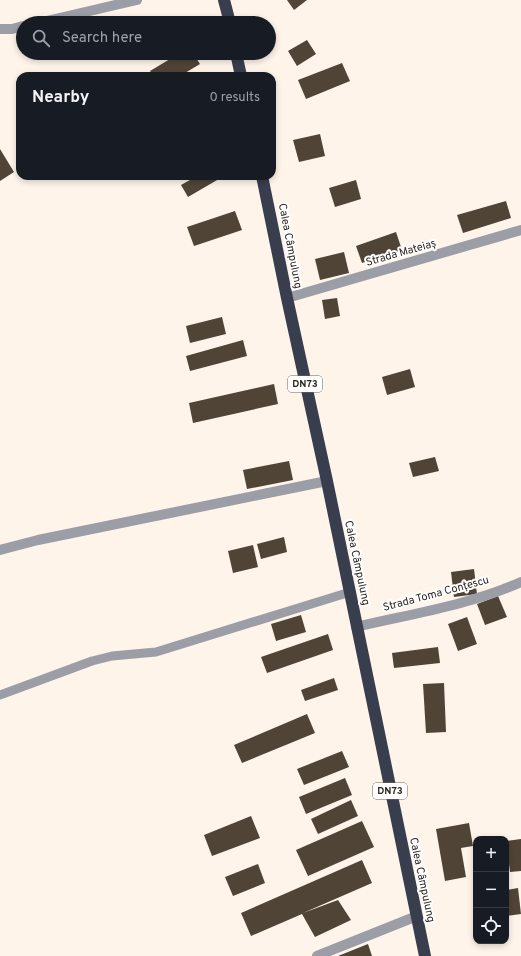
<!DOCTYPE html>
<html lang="en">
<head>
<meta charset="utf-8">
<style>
  :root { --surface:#171b24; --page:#242831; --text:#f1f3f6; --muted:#9ea1a6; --line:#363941 }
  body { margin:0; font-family:Overpass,sans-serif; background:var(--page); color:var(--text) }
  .controls { position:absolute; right:12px; bottom:12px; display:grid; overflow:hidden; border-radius:8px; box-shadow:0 2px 6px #0003 }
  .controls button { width:36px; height:36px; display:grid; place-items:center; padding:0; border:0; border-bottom:1px solid var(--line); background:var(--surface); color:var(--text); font:20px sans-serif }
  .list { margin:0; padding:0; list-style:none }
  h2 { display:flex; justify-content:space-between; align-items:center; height:52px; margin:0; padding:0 16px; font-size:17px }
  h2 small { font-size:13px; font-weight:400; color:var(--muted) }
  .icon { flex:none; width:22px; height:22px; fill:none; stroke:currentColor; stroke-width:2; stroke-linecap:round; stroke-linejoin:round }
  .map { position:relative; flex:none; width:521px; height:956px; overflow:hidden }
  .search { position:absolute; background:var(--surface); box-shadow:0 2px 6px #0003; left:16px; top:16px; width:260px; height:44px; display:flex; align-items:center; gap:10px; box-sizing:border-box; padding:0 14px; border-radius:22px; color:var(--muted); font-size:15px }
  .panel { position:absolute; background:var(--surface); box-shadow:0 2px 6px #0003; left:16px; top:72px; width:260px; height:108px; border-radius:12px }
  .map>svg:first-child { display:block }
  .building { fill:#504436 }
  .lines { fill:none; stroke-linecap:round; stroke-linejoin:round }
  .lane { stroke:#9b9ea6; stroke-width:9 }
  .street { stroke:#9b9ea6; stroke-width:10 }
  .highway { stroke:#383e4d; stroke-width:12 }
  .labels { text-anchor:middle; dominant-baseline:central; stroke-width:4; stroke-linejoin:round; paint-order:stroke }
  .shield { fill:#fff; stroke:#6b6763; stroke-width:1 }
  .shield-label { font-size:10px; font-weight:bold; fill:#2c2620 }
  .street-label { font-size:11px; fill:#2c2620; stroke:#fff }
</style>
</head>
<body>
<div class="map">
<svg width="521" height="956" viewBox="0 0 521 956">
  <rect width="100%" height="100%" fill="#fef4ea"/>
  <!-- building -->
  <g class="building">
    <polygon points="287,0 307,0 294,10"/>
    <polygon points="307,40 316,54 297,66 288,51"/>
    <polygon points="180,53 193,53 200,64 180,76 153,76 150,71"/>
    <polygon points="342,63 350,81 306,99 298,80"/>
    <polygon points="320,134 325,156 299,162 293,140"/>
    <polygon points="0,149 14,172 0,181"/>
    <polygon points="197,176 224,176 188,197 181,185"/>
    <polygon points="356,180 361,199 335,207 329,188"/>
    <polygon points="506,201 511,218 463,233 457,215"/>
    <polygon points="235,211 242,230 194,246 187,227"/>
    <polygon points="396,232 402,250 362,263 356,246"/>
    <polygon points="344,252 349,273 320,280 315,259"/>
    <polygon points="337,298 340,316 325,319 322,300"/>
    <polygon points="222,317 226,334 190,343 186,326"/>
    <polygon points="243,340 247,356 190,371 186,356"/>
    <polygon points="410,369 415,387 387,395 382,377"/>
    <polygon points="274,384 278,404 193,423 189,403"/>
    <polygon points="435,457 439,471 413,477 409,463"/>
    <polygon points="289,461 293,480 247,489 243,470"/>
    <polygon points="284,537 287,552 261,559 257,544"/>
    <polygon points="253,545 258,567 233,573 228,551"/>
    <polygon points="474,569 477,594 454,597 451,572"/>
    <polygon points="498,596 507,617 485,625 477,604"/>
    <polygon points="301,615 306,632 276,641 271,624"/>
    <polygon points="467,617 477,644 458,651 448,624"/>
    <polygon points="328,634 333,650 267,673 261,657"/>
    <polygon points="438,647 440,663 394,668 392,653"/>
    <polygon points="334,678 338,690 305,701 301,690"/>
    <polygon points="444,683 446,732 426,733 423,684"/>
    <polygon points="307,714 315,733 242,763 234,745"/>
    <polygon points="342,751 349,767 304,785 297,769"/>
    <polygon points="345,778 352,795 306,814 299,797"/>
    <polygon points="351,800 358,816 318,834 311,819"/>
    <polygon points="251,816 260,838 212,856 204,835"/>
    <polygon points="362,821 374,847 308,876 296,850"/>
    <polygon points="469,823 473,846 461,848 466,877 445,881 436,829"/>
    <polygon points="521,839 521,871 510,872 506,841"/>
    <polygon points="362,860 372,883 303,913 338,900 351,920 315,937 302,914 251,936 241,913"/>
    <polygon points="258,864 265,883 233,896 225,877"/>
    <polygon points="518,888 521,914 506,916 506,890"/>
    <polygon points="368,944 372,956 338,956"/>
  </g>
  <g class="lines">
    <!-- lane -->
    <polyline class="lane" points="0,695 92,661 112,656 156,652 350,592"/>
    <!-- street -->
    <g class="street">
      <polyline points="38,23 137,0"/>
      <polyline points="0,29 12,29 23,26"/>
      <polyline points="287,298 521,230"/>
      <polyline points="0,550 38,540 327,481"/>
      <path d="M356,627c55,-13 114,-22 165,-45"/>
      <polyline points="317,956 417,916"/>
    </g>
    <!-- highway -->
    <g class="highway">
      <polyline points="224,0 230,23"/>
      <polyline points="236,53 241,76"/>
      <polyline points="262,176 287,298 327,481 425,956"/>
    </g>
  </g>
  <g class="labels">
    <!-- shield labels -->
    <g class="shield">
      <rect x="288" y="376" width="34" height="16" rx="3"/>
      <rect x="373" y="783" width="34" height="16" rx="3"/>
    </g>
    <g class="shield-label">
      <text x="305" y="384">DN73</text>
      <text x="390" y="791">DN73</text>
    </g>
    <!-- street labels -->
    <g class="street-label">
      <text transform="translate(290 246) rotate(79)">Calea Câmpulung</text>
      <text transform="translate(401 253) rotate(-16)">Strada Mateiaș</text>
      <text transform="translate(357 563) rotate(78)">Calea Câmpulung</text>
      <text transform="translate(436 594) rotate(-15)">Strada Toma Conțescu</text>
      <text transform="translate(422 880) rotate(78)">Calea Câmpulung</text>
    </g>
  </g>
</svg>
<div class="controls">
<button>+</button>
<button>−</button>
<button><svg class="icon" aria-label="locate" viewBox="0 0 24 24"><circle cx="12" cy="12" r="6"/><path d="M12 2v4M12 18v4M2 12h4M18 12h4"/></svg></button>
</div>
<div class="search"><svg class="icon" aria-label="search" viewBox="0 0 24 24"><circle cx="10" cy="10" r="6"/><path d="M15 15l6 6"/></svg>Search here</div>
<section class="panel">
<h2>Nearby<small>0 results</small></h2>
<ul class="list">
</ul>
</section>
</div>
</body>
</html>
